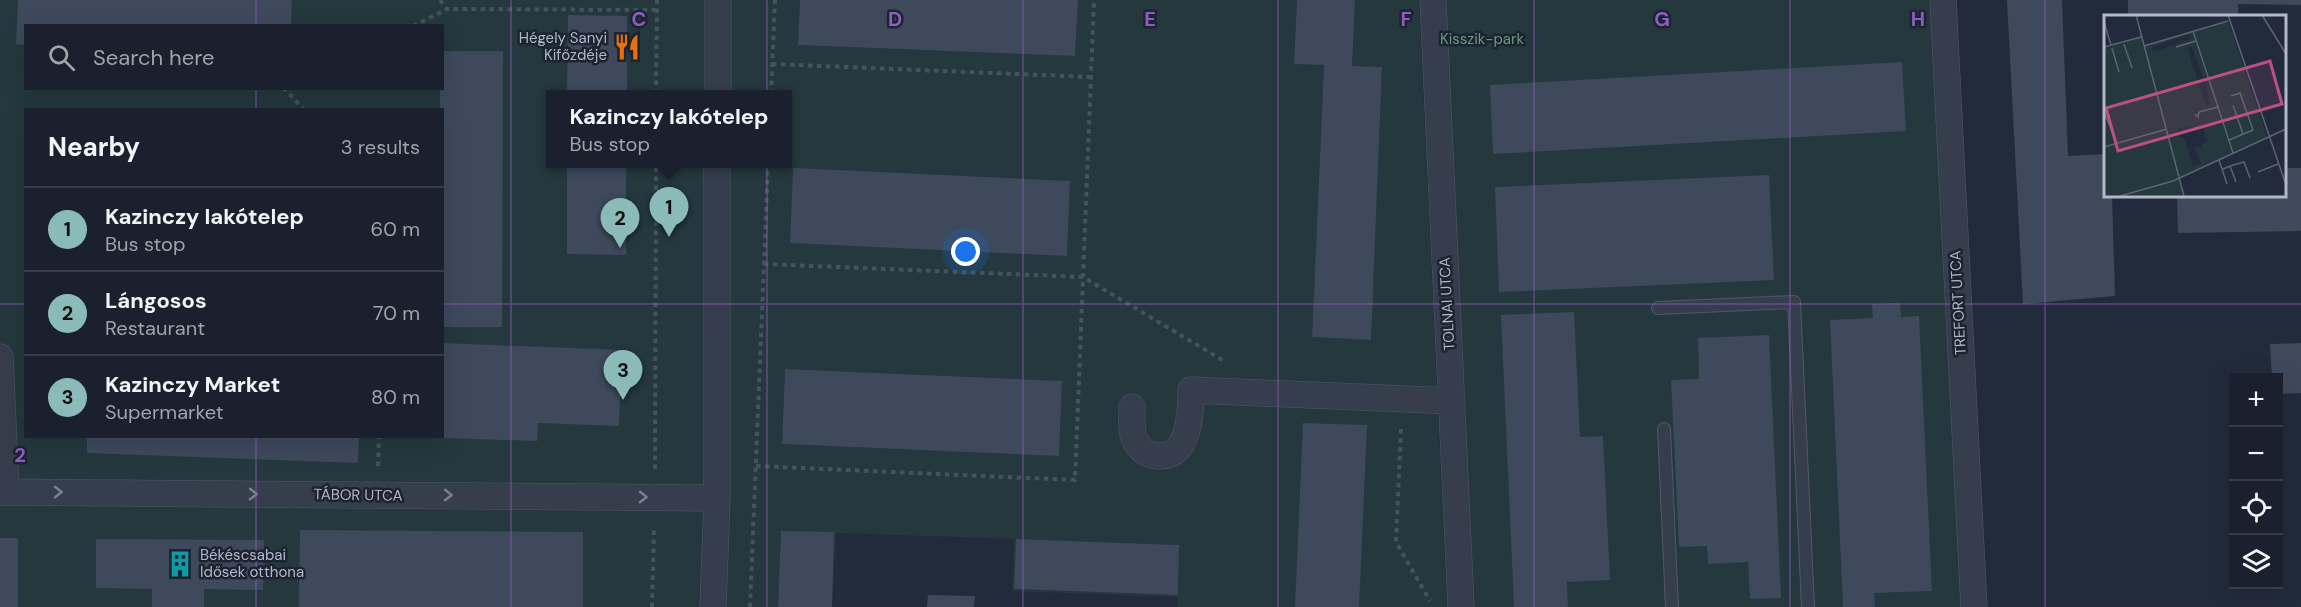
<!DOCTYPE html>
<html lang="en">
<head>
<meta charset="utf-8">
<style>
  :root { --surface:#1a202d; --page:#272d39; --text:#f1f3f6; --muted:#9fa3aa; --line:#383e49; --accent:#8bbbb9 }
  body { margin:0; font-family:"DM Sans",sans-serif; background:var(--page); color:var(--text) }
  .controls { position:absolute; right:18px; bottom:18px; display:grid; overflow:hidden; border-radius:0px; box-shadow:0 6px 24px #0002 }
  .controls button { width:54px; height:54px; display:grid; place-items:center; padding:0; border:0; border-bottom:2px solid var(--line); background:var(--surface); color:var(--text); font:30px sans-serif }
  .you { position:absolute; left:966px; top:252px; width:21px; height:21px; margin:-15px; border:4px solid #fff; border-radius:50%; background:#1a73e8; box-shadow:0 0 0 9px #1a73e833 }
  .badge { display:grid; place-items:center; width:39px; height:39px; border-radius:50%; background:var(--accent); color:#111; font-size:20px; font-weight:700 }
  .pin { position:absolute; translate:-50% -50px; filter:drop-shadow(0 2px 3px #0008) }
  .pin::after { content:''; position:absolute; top:32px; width:21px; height:18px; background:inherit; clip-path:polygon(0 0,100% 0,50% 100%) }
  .popup { position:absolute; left:546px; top:90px; width:246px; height:78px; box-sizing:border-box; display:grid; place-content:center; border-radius:0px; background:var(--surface); filter:drop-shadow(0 2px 4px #0005); font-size:20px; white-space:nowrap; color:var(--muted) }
  .popup b { font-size:22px; color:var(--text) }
  .popup::after { content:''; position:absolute; left:50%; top:100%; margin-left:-12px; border:12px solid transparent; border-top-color:var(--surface) }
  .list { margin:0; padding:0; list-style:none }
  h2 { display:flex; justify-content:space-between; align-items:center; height:78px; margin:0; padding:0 24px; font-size:26px }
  h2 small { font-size:20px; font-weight:400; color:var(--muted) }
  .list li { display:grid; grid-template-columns:39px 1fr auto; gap:18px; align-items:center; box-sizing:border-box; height:84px; padding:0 24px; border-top:2px solid var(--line) }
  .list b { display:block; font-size:22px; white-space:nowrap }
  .list p { margin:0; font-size:20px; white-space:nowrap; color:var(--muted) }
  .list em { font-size:20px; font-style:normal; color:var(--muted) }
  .icon { flex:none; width:33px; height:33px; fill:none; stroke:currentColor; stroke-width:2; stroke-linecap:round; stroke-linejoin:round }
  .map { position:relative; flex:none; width:2301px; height:607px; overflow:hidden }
  .search { position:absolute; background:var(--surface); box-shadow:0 6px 24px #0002; left:24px; top:24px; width:420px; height:66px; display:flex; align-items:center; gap:15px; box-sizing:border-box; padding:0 21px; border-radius:0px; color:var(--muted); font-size:22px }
  .panel { position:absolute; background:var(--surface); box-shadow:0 6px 24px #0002; left:24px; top:108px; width:420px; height:330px; border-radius:0px }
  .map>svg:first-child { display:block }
  .green { fill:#24383d; fill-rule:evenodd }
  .building { fill:#3e495c }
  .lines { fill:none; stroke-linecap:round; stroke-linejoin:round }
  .lane-casing { stroke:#525867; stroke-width:14 }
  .street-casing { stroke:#525867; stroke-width:27 }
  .path { stroke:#42555b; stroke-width:4; stroke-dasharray:4.5 4.5; stroke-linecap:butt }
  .lane { stroke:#363e4d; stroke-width:12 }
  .street { stroke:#363e4d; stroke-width:26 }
  .oneway { stroke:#7a8191 }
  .grid { fill:none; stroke:#8e5dc2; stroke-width:1.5; stroke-opacity:0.55 }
  .labels { text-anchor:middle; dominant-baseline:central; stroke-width:5; stroke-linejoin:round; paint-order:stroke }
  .poi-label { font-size:15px; fill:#b2b8c8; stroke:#1c2331; text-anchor:end }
  .park-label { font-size:15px; fill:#689978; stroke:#1c2331 }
  .street-label { font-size:15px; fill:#b2b8c8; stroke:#1c2331 }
  .inset-road { fill:none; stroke:#5c6374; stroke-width:1.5 }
  .view { fill:#bc5081; fill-opacity:0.15; stroke:#bc5081; stroke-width:3 }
  .inset-edge { fill:none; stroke:#b2b8c8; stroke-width:3 }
  .grid-label { font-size:20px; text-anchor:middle; font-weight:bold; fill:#8e5dc2; stroke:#1c2331; stroke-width:5; stroke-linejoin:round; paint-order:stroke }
</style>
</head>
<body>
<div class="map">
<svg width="2301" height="607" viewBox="0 0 2301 607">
  <rect width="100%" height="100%" fill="#222b3c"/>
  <!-- green -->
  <g class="green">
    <path d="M0,0h710v94h-160v70h160l-1,329 -709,-7zM26,26h416v62h-416zM26,110h416v326h-416z"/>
    <path d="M724,0h76l-2,45 277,11 3,-56h219l-3,63 30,2 -12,272 58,3 12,-272 -30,-2 3,-66h64l28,607h-269l-1,-10 -165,-6 2,-52 -178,-6 -4,74 2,-74 -53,-2 -3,76h-60l5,-443h65v-70h-64zM793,169l277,12 -3,74 -277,-12zM785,369l277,12 -3,75 -277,-12zM1016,539l163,6 -1,50 -164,-6z"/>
    <polygon points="1440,0 1935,0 1966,607 1466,607"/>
    <polygon points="0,496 711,503 709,607 0,607"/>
  </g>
  <!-- building -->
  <g class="building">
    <polygon points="18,0 292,0 291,26 26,26 26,45 16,44"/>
    <polygon points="800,0 1078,0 1075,56 798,45"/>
    <polygon points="1297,0 1355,0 1352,66 1382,67 1371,340 1312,337 1324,65 1294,64"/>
    <polygon points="2007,0 2062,0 2068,156 2106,154 2106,195 2112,195 2115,296 2023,304"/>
    <polygon points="2128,0 2301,0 2301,5 2238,4 2238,16 2128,16"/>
    <polygon points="568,15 627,16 627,94 567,94"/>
    <polygon points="442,51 503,51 502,327 442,327 442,110 440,110 440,88 442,88"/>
    <polygon points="1902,62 1906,131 1493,154 1490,85"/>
    <polygon points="567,164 626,164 626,255 567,254"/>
    <polygon points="793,168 1070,181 1067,256 790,243"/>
    <polygon points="2284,168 2301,168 2301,231 2178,233 2177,195 2284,195"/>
    <polygon points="1769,175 1774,280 1499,292 1495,187"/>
    <polygon points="1900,303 1901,317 1919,316 1932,591 1874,593 1875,607 1843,607 1830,320 1873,318 1872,304"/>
    <polygon points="1574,312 1580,437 1603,436 1610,580 1567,582 1568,607 1514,607 1501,315"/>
    <polygon points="1769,335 1781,598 1750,599 1748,562 1708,564 1707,546 1679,547 1671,380 1699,379 1698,338"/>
    <polygon points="442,343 622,350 619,426 538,423 537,441 442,438"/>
    <polygon points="2301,343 2301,393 2278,394 2278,378 2272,378 2270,344"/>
    <polygon points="785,369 1062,381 1059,456 782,444"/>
    <polygon points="1303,423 1367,425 1359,607 1295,607"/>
    <polygon points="87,436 359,436 358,463 87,453"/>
    <polygon points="300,530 583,532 583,607 299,607"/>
    <polygon points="781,531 834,532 832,607 778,607"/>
    <rect x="0" y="538" width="18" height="69"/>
    <polygon points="96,539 264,540 263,590 204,589 204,607 152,607 152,589 96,588"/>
    <polygon points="1016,539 1179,545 1178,595 1014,589"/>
    <polygon points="928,595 975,596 974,607 927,607"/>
  </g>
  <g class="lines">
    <!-- lane casing -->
    <g class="lane-casing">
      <g id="lane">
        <polyline points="1658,308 1794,302 1808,607"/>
        <polyline points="1664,429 1672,607"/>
      </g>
    </g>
    <!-- street casing -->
    <g class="street-casing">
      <g id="street">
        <polyline points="1433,0 1461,607"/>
        <polyline points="1943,0 1974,607"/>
        <polyline points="718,94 718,0"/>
        <polyline points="0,357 6,492"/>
        <path d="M1132,407c0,11 -2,27 5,37 11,17 38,16 46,-3 7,-15 8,-35 8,-51l261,11"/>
        <polyline points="0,492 717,498"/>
        <polyline points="713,607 717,498 717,164"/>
      </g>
    </g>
    <!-- path -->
    <g class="path">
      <polyline points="440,0 447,9 657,10"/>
      <polyline points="413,26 447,9"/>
      <polyline points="772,64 1091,77"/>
      <polyline points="287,88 285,89 304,110"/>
      <polyline points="656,94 657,0"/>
      <polyline points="771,94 775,0"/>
      <polyline points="764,264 1083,277 1224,361"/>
      <polyline points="1401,429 1396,542 1430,601"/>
      <polyline points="378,466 379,436"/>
      <polyline points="756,466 1075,480 1094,0"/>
      <polyline points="655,469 656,164"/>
      <polyline points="652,607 654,527"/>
      <polyline points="750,607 768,164"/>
    </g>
    <!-- lane -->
    <use href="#lane" class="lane"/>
    <!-- street -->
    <use href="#street" class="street"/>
  </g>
  <!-- one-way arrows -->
  <defs><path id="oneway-chevron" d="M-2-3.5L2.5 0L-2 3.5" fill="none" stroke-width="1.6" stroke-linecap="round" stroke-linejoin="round" transform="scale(1.5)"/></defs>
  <g class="oneway">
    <use href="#oneway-chevron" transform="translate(58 492)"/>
    <use href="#oneway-chevron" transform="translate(253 494) rotate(1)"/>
    <use href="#oneway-chevron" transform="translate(448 495) rotate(1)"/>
    <use href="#oneway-chevron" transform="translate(643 497) rotate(1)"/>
  </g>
  <!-- grid -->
  <path class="grid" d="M256,0v26M511,0v607M767,0v607M1023,0v607M1278,0v607M1534,0v607M1790,0v607M2045,0v607M256,88v22M0,304h26M442,304h1859M256,436v171"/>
  <!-- icons -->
  <defs>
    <g id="restaurant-bare" transform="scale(2.07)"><path d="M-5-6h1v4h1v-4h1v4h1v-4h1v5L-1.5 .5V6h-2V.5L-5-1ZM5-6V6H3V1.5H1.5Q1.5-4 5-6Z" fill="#e8710a" stroke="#1c2331" stroke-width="2.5" paint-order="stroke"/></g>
    <g id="building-bare" transform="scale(2.07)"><path d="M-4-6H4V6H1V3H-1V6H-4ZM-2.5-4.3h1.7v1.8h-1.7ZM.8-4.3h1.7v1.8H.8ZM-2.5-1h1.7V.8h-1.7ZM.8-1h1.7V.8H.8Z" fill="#0f9aa8" stroke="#1c2331" stroke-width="2.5" paint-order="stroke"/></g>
  </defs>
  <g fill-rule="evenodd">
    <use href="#restaurant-bare" x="627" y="47"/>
    <use href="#building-bare" x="180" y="564"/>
  </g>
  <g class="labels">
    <!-- poi labels -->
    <g class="poi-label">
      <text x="607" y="38">Hégely Sanyi<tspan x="607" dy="17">Kifőzdéje</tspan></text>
      <text x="200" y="555" text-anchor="start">Békéscsabai<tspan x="200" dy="17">Idősek otthona</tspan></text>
    </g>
    <!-- park labels -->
    <g class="park-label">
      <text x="1482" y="39">Kisszik-park</text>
    </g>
    <!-- street labels -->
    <g class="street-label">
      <text transform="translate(1958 303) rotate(-93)">TREFORT UTCA</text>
      <text transform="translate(1447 304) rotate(-93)">TOLNAI UTCA</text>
      <text transform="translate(358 495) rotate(1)">TÁBOR UTCA</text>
    </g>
  </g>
  <!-- overview -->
  <g transform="translate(2104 15)">
    <rect width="182" height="182" fill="#222b3c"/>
    <path d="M124,6l39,116 -34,15 -40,-121zM88,17l40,121 -59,28 -55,15h-14v-148l37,-11 4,9zM86,19l1,5 -38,13 -1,-5zM88,32l14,38 4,19 -4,1 -13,-38 -5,-19zM85,111l1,4 12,-3 6,15 -7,3 3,8 -5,-7 -5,2 7,15 -8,4 -9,-29 -5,-1 -2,-8zM76,164l4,17h-62z" fill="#24383d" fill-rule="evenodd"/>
    <path class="inset-road" d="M32,0l48,181M124,0l58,170M158,0l24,39M0,7l7,23M89,16l40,122M20,29l8,24M40,31l84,-25M0,32l37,-10M72,32l20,-6M8,33l7,24M129,90l10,29M0,97l13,31M91,99l3,3 1,-5 19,-5M125,125l24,-10 -13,-37 -9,3M0,132l63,-18M115,145l8,24M126,151l14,-4 6,16M119,154l7,-3 6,16M154,157l20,-8M16,181l53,-15 113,-52"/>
    <path class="view" d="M166,46l12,43 -164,47 -12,-43z"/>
    <rect width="182" height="182" class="inset-edge"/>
  </g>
  <g class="grid-label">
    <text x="639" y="26">C</text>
    <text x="895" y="26">D</text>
    <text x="1150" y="26">E</text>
    <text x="1406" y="26">F</text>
    <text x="1662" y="26">G</text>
    <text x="1918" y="26">H</text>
    <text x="20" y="462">2</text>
  </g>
</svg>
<div class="controls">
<button>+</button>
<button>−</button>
<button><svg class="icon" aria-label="locate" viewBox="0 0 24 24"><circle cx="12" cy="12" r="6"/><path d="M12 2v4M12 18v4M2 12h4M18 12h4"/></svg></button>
<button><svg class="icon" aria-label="layers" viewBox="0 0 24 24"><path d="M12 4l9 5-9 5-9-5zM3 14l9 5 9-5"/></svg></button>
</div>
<div class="you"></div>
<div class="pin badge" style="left:669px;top:237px">1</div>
<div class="popup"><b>Kazinczy lakótelep</b>Bus stop</div>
<div class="pin badge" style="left:620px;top:248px">2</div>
<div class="pin badge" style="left:623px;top:400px">3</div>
<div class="search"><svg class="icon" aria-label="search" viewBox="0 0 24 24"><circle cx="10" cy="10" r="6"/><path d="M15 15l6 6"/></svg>Search here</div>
<section class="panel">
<h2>Nearby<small>3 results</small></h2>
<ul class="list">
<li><span class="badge">1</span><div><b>Kazinczy lakótelep</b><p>Bus stop</p></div><em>60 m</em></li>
<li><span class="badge">2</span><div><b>Lángosos</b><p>Restaurant</p></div><em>70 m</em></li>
<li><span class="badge">3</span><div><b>Kazinczy Market</b><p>Supermarket</p></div><em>80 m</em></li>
</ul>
</section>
</div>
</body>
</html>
